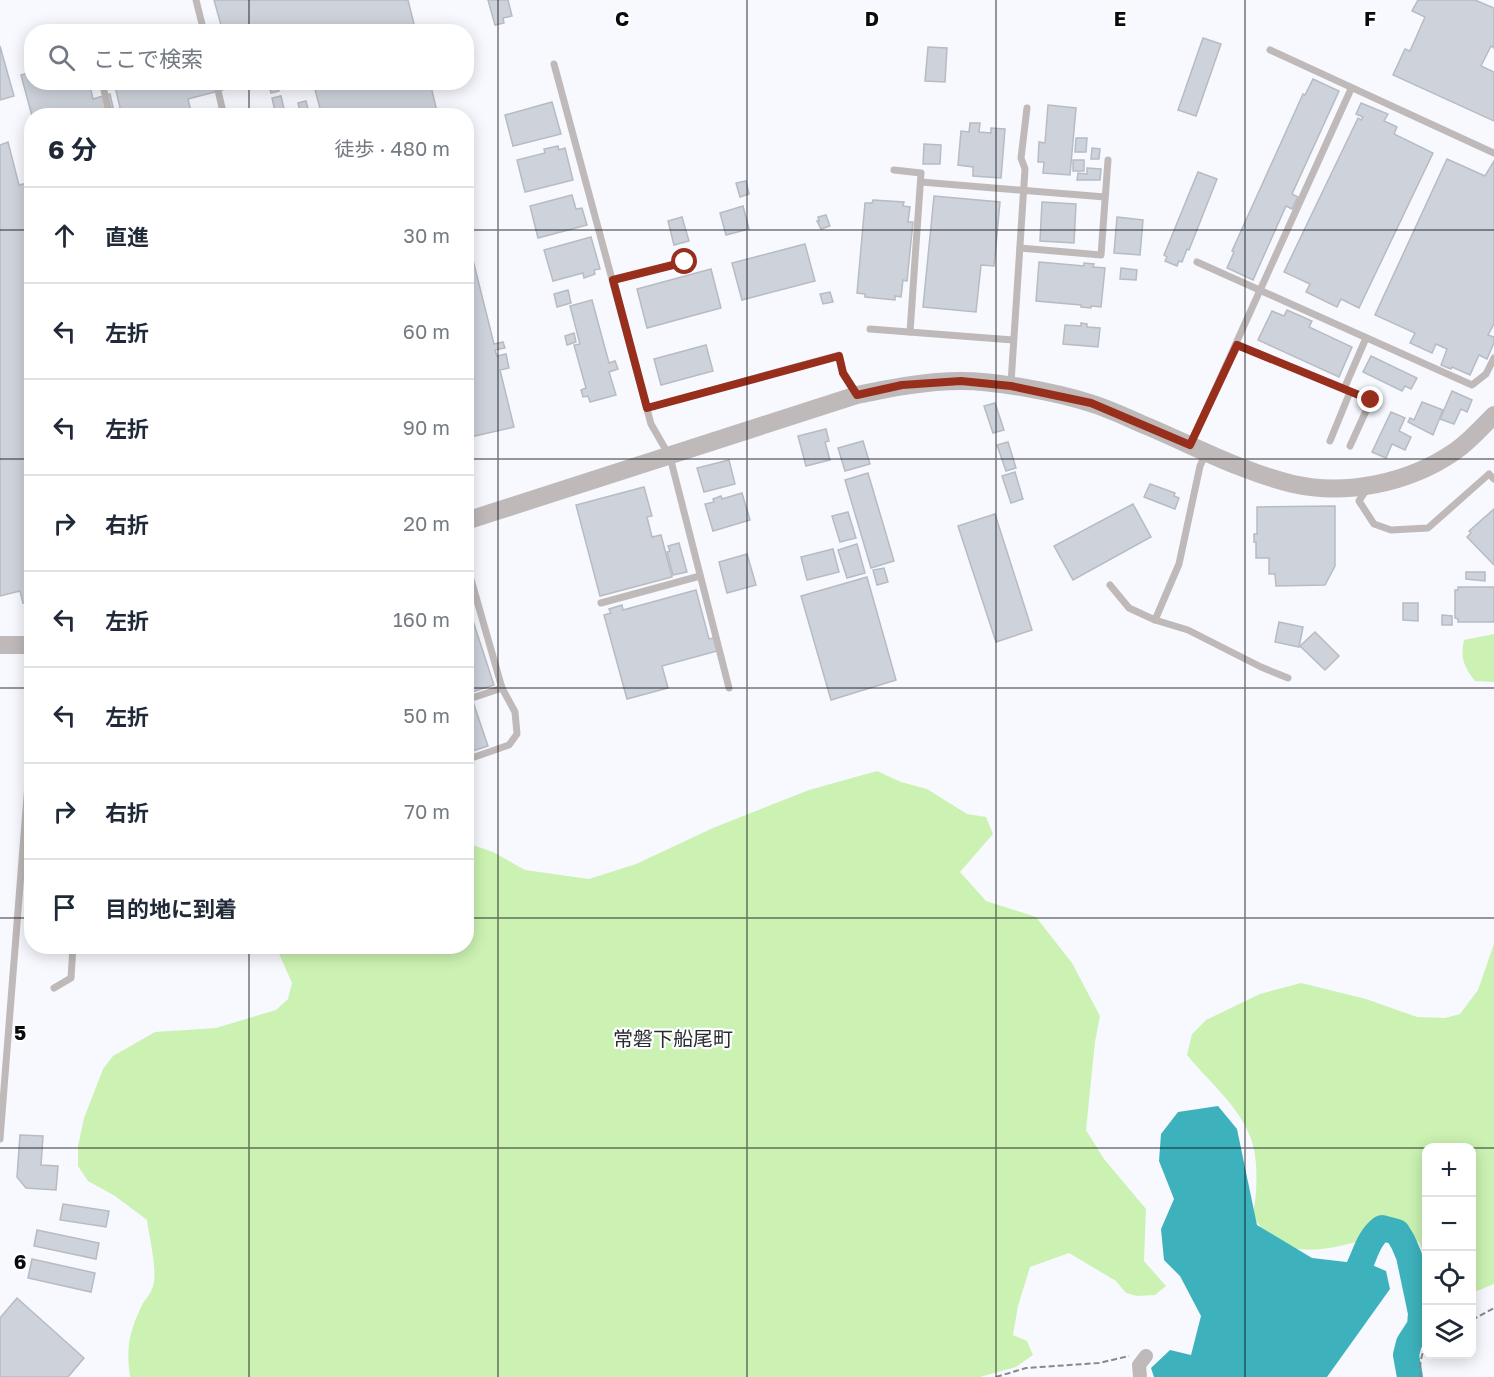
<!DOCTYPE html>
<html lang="ja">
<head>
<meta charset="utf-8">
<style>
  :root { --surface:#fff; --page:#f2f2f3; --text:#1f2937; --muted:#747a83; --line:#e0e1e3 }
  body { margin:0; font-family:"Golos Text","Noto Sans JP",sans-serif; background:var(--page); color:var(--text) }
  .controls { position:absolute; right:18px; bottom:18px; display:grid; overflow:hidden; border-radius:12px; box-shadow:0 3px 15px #0003 }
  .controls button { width:54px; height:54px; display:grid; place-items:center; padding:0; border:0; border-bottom:2px solid var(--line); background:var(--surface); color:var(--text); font:30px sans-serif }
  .stop { position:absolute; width:18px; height:18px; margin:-14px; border:4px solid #982f1c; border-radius:50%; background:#fff }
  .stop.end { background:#982f1c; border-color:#fff; box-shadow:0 2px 6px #0008 }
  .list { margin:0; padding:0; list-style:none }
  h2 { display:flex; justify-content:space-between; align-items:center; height:78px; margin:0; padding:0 24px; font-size:26px }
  h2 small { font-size:20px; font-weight:400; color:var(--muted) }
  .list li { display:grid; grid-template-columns:39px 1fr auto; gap:18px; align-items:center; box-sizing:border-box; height:96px; padding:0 24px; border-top:2px solid var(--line) }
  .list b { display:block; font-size:22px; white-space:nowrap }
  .list em { font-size:20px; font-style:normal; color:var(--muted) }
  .icon { flex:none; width:33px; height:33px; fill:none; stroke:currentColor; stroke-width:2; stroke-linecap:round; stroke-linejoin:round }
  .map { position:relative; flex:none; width:1494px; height:1377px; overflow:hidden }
  .search { position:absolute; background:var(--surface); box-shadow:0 3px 15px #0003; left:24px; top:24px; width:450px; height:66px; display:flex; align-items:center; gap:15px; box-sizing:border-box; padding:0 21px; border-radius:24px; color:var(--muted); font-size:22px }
  .panel { position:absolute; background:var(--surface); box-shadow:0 3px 15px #0003; left:24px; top:108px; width:450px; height:846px; border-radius:24px }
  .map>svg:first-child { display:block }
  .green { fill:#cbf2b2 }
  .water { fill:#3db2bc }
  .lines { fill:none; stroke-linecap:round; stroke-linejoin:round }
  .river { stroke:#3db2bc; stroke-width:26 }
  .building { fill:#ced2db; stroke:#b7bbc3; stroke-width:1.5 }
  .path { stroke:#86888d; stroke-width:2; stroke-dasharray:6 3; stroke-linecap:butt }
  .service { stroke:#bfbab9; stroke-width:7 }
  .minor { stroke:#bfbab9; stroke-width:14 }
  .tertiary { stroke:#bfbab9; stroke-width:18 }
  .route { stroke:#982f1c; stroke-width:8 }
  .grid { fill:none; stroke:#0a0b0e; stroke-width:1.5; stroke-opacity:0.55 }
  .labels { text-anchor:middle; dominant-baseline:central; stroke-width:4.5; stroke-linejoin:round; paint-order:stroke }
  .quarter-label { font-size:20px; fill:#292b32; stroke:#fff }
  .grid-label { font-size:20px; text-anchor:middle; font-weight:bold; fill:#0a0b0e; stroke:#fff; stroke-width:4.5; stroke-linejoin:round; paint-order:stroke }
</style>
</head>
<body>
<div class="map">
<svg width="1494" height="1377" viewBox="0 0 1494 1377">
  <rect width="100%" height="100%" fill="#f7f9ff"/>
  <!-- green -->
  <g class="green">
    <path d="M1494,634v48l-19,-1c-11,-14 -15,-23 -11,-41z"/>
    <path d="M877,771l24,11 26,7 40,25 19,3 7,17 -33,38 26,29 50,16 36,46 28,53 -5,26 -9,88 18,29 42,50 -2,52 22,25 -11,9 -18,1 -11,-3 -10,-12 -47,-28 -39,14 -12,39 -5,29 14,6 6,14 -17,12 -36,10h-850c-4,-29 -1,-45 12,-72 3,-6 8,-10 10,-16 7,-15 -3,-52 -5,-69l-32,-24 -27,-15 -10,-15v-20l6,-28 19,-49 10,-13 42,-24 61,-4 60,-18 12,-11 4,-16 -16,-36 190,-1 1,-103 26,9 32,18 64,9 47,-15 77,-36 96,-38z"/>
    <path d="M1494,944v340l-22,9v-145h-46v108l-7,-14 -31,-11c-34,13 -98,35 -125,-1 -3,-4 -8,-10 -9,-15 -1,-7 2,-16 2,-23 1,-18 1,-41 -7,-58 -12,-30 -42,-54 -62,-79l5,-21 14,-14 54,-26 41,-11 65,16 51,18 28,1 15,-4 18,-24z"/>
  </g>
  <!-- water -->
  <polygon class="water" points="1218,1106 1237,1129 1257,1225 1312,1258 1372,1265 1386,1271 1390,1289 1327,1377 1154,1377 1151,1368 1170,1350 1191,1355 1201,1316 1180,1276 1164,1260 1161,1229 1174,1199 1159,1161 1161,1134 1178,1112"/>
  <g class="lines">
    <!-- river -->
    <path class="river" d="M1355,1274c10,-15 11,-34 27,-46l15,4 6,10 6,14 12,57 -1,13 -11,17 -3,12 4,22"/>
  </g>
  <!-- building -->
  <g class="building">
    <polygon points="214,0 408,0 416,32 196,32 221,25"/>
    <polygon points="488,0 508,0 512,16 503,18 504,23 495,25"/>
    <polygon points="1418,0 1475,0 1494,8 1494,48 1491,46 1481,66 1494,72 1494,121 1393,75 1405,49 1410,51 1425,17 1412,11"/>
    <polygon points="1203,38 1221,44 1196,116 1178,110"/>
    <polygon points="0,46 14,96 0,100"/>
    <polygon points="928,47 947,48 945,82 925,81"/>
    <polygon points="32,72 32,82 89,82 93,99 110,94 115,116 32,116 21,75"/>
    <polygon points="1313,79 1339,91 1292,194 1298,197 1292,209 1286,206 1253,280 1227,268 1234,252 1232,251 1303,94 1305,95"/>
    <polygon points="114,82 241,82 241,84 238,85 238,86 188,99 192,116 122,116"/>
    <polygon points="268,82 277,82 279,91 271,93"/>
    <polygon points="313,82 430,82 438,116 322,116"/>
    <polygon points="281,96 284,109 275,111 272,98"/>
    <polygon points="306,101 309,113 301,115 298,103"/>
    <polygon points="552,102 561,134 513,146 505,115"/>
    <polygon points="1361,103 1388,114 1384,121 1397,127 1394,134 1433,153 1359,308 1341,299 1337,307 1306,292 1310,284 1284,272 1358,118 1361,120 1363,117 1356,114"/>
    <polygon points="1048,105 1076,108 1070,175 1043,173 1044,162 1038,162 1039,142 1045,143"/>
    <polygon points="970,123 980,123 979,132 991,133 991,128 1005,129 1001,178 973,176 973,167 958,165 961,131 969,132"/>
    <polygon points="1076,138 1087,138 1086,152 1075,152"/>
    <polygon points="8,142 19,185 28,183 32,195 32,218 28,219 32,231 32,601 23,603 20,591 0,596 0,145"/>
    <polygon points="924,144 941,145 940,164 923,164"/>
    <polygon points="558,146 559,150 565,148 573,180 525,192 517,160 545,153 544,149"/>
    <polygon points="1092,148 1100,149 1099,159 1091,159"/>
    <polygon points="1447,159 1485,176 1494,161 1494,324 1488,335 1494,337 1494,343 1487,359 1479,355 1470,375 1452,367 1451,369 1441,365 1447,349 1436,344 1432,353 1410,343 1415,333 1375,315"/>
    <rect x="1073" y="160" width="11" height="11"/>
    <polygon points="1087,168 1101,169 1100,180 1077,180 1078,173 1087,174"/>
    <polygon points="1198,172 1217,179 1189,250 1187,249 1182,262 1179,261 1177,266 1165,261 1167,257 1164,255"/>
    <polygon points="746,181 749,194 740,197 736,183"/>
    <polygon points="572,195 576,209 582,208 587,225 538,238 530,206"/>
    <polygon points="934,196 1000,202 994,266 981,265 976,312 923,307"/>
    <polygon points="873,200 904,202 903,206 910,207 908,222 913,222 907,281 903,280 901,297 895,296 895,300 865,297 865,294 857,293 865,203 872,203"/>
    <polygon points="1042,202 1076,204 1074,243 1040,241"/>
    <polygon points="743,206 749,229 726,235 720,213"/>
    <polygon points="826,215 830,226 821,229 817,221 819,221 818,217"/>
    <polygon points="682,217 689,241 674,245 668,221"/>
    <polygon points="1117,217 1143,220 1140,255 1114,253"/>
    <polygon points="466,232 494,344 503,342 505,348 495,350 497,356 506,354 509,368 500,370 514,427 466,438"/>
    <polygon points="591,237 600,269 594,270 595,274 584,278 583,273 553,281 544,250"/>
    <polygon points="805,244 815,281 742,300 732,263"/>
    <polygon points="1039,262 1084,266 1084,263 1094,264 1093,267 1105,268 1101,307 1091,306 1091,308 1081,307 1081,305 1036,301"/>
    <polygon points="1121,268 1137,270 1136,280 1120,279"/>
    <polygon points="711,269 721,308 647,328 637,289"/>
    <polygon points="568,290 571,303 557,307 554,294"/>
    <polygon points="830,292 833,302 823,304 820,294"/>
    <polygon points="592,300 609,363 615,361 618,369 609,372 616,395 590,402 588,396 583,397 581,390 586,388 574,345 580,344 570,306"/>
    <polygon points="1287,310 1312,321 1309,327 1352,347 1339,377 1258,340 1272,311 1284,316"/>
    <polygon points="1081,323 1087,324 1087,327 1100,328 1098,347 1063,344 1065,325 1081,326"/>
    <polygon points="574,333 576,342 567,345 565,336"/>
    <polygon points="706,345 713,371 661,385 654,359"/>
    <polygon points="1371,356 1417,378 1411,389 1405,386 1402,391 1363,372"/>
    <polygon points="1452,391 1472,400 1467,412 1461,409 1454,424 1440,419"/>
    <polygon points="1422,402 1443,410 1433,435 1408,422 1410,418 1414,420"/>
    <polygon points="995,403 1004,430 993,433 984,406"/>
    <polygon points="1391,412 1405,418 1399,431 1411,437 1405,450 1392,444 1386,458 1372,452"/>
    <polygon points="826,429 829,441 825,442 830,460 806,466 798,436"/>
    <polygon points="863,441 870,464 845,471 838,448"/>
    <polygon points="1008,442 1016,468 1006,471 997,445"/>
    <polygon points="729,460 735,484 704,492 697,468"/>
    <polygon points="1015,472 1023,499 1011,503 1002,476"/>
    <polygon points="868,473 894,561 871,568 845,480"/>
    <polygon points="1150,484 1175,493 1174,496 1179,498 1175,509 1144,497"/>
    <polygon points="644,487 652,516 647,517 652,537 661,535 672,577 600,596 576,505"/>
    <polygon points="742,493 750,520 713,531 705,504 714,502 713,499 721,496 722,499"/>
    <polygon points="1133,504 1151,537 1073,580 1054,546"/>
    <polygon points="1335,506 1335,566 1325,585 1276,586 1275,574 1269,574 1269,558 1256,558 1256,542 1254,542 1254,534 1257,534 1257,507"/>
    <polygon points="1494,509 1494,565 1467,537 1471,533 1469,531"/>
    <polygon points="848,512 856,538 840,542 832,516"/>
    <polygon points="995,514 1032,630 996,642 958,526"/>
    <polygon points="679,543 687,572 673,575 667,552 670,551 668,546"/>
    <polygon points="857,544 865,573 847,578 838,550"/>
    <polygon points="833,549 839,572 807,580 801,557"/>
    <polygon points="747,554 756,585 727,593 719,562"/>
    <polygon points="884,568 888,582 877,585 873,570"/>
    <polygon points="1466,572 1485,572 1485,581 1466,579"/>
    <polygon points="867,577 896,680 831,700 801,596"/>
    <polygon points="1458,587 1494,587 1494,622 1458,622 1458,619 1455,618 1455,590 1458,590"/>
    <polygon points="696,590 709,639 714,638 717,651 662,666 668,688 627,699 604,615 611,613 609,609 622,605 623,610"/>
    <polygon points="1403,603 1418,603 1418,621 1403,620"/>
    <polygon points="470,612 494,685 466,694 466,613"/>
    <polygon points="1442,615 1452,616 1452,625 1442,625"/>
    <polygon points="1279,622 1303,627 1299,647 1275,642"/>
    <polygon points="1315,632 1339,656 1325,670 1300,646"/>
    <polygon points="472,699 488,746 466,753 466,701"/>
    <polygon points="20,1135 43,1136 41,1165 58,1166 56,1190 26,1188 17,1177"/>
    <polygon points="63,1204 109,1211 106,1227 60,1220"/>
    <polygon points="37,1230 99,1243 96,1259 34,1246"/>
    <polygon points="32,1259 95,1273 91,1292 28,1278"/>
    <polygon points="17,1298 84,1358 68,1377 0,1377 0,1318"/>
  </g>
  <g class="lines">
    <!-- path -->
    <g class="path">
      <polyline points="1472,1320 1494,1308"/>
      <polyline points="996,1377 1026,1368 1099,1363 1129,1356"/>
      <path d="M1420,1377c0,-10 0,-22 6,-30"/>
    </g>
    <!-- service -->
    <g class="service">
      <polyline points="196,0 204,32"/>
      <polyline points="1270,50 1494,153"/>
      <polyline points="554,64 651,424 670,457 729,688"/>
      <polyline points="102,82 110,116"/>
      <polyline points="216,82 224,116"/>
      <polyline points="894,170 921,173 910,332"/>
      <polyline points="921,182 1105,197"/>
      <polyline points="1020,248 1101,255 1108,160"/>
      <polyline points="1197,262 1472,385 1486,374 1494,358"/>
      <polyline points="613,280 685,262"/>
      <polyline points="870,329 1013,340"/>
      <polyline points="1237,345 1371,400 1350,446"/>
      <polyline points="1011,383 1025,169 1021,158 1027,108"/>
      <polyline points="1344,389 1366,338"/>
      <polyline points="647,408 839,355 843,373 856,393"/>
      <polyline points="1330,441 1350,392"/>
      <polyline points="1190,445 1351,89"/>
      <polyline points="1366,490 1359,501 1374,524 1391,530 1428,528 1489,474 1494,479"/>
      <polyline points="466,562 502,688 466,700"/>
      <polyline points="1110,585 1129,608 1155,620 1188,630 1261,667 1288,678"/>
      <polyline points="601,603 700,576"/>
      <polyline points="1155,620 1179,564 1200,466 1205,455"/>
      <polyline points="466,760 509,745 517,734 515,712 502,688"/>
      <polyline points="54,988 71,978 73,946"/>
      <polyline points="0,1139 32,733"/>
    </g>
    <!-- minor -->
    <polyline class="minor" points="1140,1377 1139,1365 1146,1356"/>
    <!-- tertiary -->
    <g class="tertiary">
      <path d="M466,521l391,-126c34,-7 69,-14 104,-14 35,0 95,11 129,22 20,6 40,16 59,24 47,20 94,45 144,57 53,12 116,-1 161,-32 15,-10 27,-24 40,-37"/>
      <polyline points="0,645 32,645"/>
    </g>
  </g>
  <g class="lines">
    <!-- route -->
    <polyline class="route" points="685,262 613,280 647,408 839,356 843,373 857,395 902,385 961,381 1011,386 1091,403 1190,445 1237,345 1371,400"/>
  </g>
  <!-- grid -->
  <path class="grid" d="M249,0v32M498,0v1377M747,0v1377M996,0v1377M1245,0v1377M249,82v34M0,230h32M466,230h1028M0,459h32M466,459h1028M0,688h32M466,688h1028M0,918h32M466,918h1028M249,946v431M0,1148h1426M1426,1148h46M1472,1148h22"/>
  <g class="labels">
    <!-- quarter labels -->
    <g class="quarter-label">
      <text x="673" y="1038">常磐下船尾町</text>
    </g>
  </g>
  <g class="grid-label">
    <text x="622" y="26">C</text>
    <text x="872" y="26">D</text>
    <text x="1120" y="26">E</text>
    <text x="1370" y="26">F</text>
    <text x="20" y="1040">5</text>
    <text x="20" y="1269">6</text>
  </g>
</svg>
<div class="controls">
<button>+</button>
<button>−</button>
<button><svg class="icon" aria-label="locate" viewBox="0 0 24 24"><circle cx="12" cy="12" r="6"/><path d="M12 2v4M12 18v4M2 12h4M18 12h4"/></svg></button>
<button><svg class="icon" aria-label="layers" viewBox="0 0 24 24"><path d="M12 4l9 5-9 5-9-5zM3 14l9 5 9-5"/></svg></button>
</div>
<div class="stop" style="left:685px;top:262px"></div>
<div class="stop end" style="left:1371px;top:400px"></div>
<div class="search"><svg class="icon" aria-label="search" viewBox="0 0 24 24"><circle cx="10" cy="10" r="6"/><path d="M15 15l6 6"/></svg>ここで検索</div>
<section class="panel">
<h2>6 分<small>徒歩 · 480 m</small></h2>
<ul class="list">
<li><svg class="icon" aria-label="ahead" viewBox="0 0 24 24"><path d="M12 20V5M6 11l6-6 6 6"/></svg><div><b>直進</b></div><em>30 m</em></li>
<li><svg class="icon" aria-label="left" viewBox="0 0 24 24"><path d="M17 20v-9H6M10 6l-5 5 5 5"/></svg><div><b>左折</b></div><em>60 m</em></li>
<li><svg class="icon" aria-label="left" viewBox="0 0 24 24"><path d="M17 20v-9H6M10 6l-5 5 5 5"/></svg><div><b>左折</b></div><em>90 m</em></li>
<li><svg class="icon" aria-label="right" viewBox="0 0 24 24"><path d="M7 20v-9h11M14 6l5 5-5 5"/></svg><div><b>右折</b></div><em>20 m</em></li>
<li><svg class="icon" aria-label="left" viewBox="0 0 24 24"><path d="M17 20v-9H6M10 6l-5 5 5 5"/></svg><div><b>左折</b></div><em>160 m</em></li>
<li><svg class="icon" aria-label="left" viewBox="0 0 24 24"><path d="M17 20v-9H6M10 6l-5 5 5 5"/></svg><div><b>左折</b></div><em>50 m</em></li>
<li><svg class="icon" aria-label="right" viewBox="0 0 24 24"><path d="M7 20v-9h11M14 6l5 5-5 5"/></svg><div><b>右折</b></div><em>70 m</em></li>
<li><svg class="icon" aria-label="arrive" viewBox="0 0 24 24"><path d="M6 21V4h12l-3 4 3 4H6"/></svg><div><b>目的地に到着</b></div></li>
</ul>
</section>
</div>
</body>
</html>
